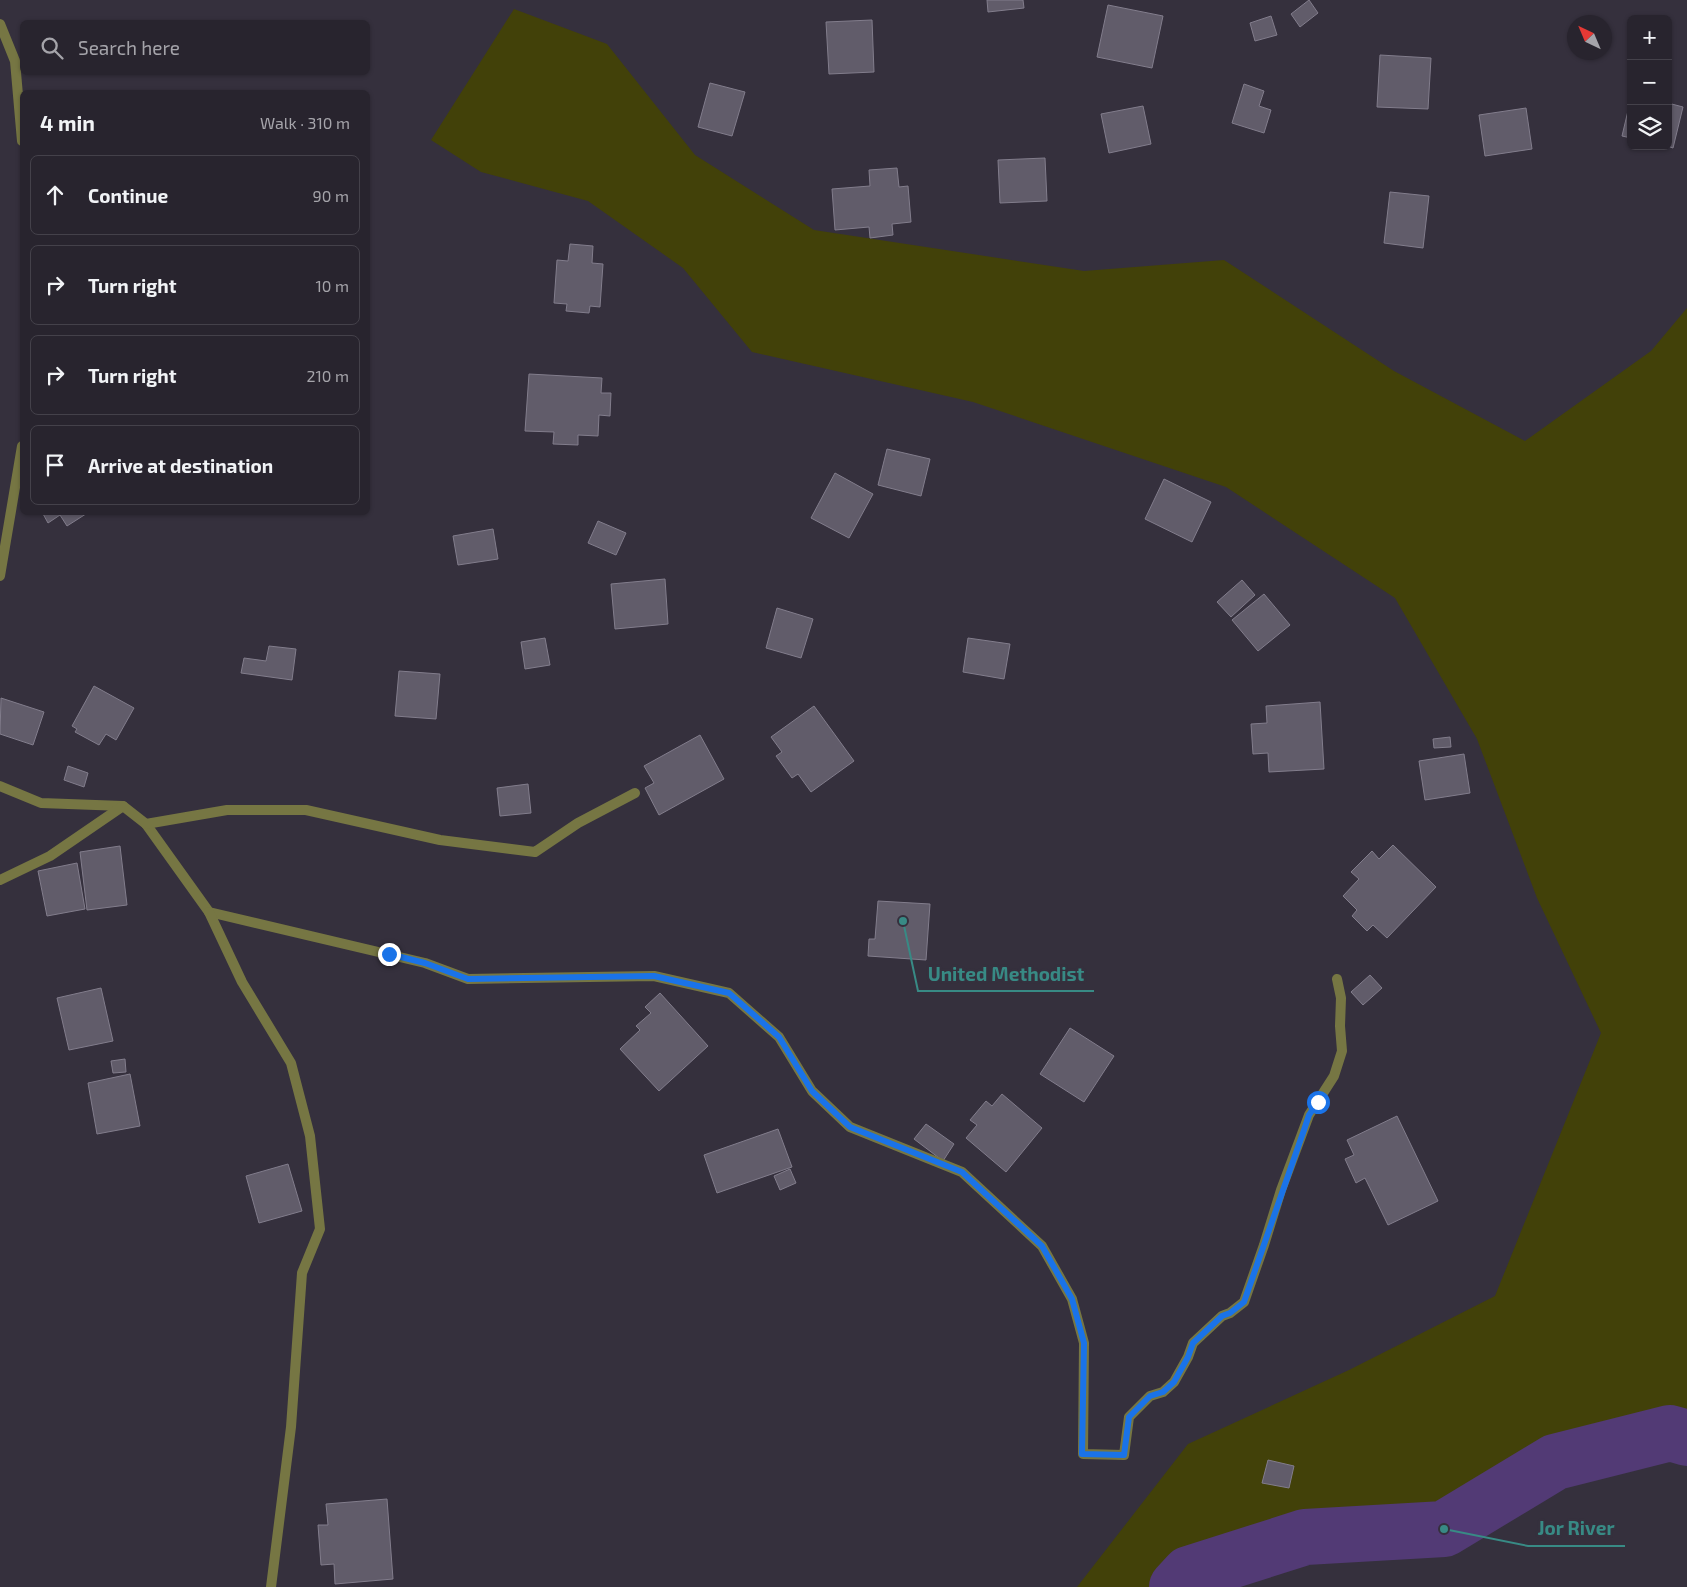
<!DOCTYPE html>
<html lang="en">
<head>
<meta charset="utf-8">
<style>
  :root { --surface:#28242e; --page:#34303a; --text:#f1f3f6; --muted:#a5a4aa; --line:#44414a }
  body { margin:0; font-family:"Exo 2",sans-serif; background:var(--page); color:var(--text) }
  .controls { position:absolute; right:15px; top:15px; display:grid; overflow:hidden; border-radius:8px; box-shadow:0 1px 4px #0004 }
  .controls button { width:45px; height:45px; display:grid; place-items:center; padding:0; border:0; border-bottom:1px solid var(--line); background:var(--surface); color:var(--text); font:25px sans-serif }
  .compass { position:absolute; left:1567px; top:15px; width:45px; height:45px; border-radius:50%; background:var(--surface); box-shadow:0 1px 4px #0004; rotate:316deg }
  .stop { position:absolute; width:15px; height:15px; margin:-11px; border:4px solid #1a73e8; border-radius:50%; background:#fff }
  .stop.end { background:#1a73e8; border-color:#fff; box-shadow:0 1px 5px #0008 }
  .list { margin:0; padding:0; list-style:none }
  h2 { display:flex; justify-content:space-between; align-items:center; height:65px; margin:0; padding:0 20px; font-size:21px }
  h2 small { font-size:16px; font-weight:400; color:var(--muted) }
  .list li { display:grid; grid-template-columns:32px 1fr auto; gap:15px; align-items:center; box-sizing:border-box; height:80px; margin:0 10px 10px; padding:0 10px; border:1px solid var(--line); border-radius:8px }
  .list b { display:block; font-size:19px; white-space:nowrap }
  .list em { font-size:16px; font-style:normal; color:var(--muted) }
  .icon { flex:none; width:28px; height:28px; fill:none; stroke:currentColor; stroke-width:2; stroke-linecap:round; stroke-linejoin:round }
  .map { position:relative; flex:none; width:1687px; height:1587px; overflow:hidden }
  .search { position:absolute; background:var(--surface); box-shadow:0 1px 4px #0004; left:20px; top:20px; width:350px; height:55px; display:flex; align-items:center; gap:12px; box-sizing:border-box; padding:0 18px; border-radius:8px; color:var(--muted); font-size:19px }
  .panel { position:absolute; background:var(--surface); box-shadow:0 1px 4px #0004; left:20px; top:90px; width:350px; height:425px; border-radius:8px }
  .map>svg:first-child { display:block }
  .green { fill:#424109 }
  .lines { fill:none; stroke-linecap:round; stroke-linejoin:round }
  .river { stroke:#523a75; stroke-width:56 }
  .building { fill:#615c6a; stroke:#827d8c }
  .street { stroke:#767643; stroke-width:10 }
  .route { stroke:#1a73e8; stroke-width:6 }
  .leader { fill:none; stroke:#388a85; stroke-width:2 }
  .callout-dot { fill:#388a85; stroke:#35303d; stroke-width:2 }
  .callout-label { font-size:19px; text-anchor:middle; font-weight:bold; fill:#388a85; stroke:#35303d; stroke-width:5; stroke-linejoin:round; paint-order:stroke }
</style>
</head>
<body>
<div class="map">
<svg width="1687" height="1587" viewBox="0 0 1687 1587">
  <rect width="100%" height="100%" fill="#35303d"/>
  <!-- green -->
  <polygon class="green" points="514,9 607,44 695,155 814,230 1084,271 1224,260 1394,371 1525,441 1651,351 1687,308 1687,1438 1670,1433 1555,1462 1444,1529 1305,1537 1189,1574 1177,1587 1077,1587 1188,1444 1349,1370 1495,1296 1601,1033 1537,898 1477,739 1395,598 1226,487 973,402 752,352 683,268 588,201 481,172 431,140"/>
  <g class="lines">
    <!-- river -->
    <polyline class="river" points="1177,1587 1189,1574 1305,1537 1444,1529 1555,1462 1670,1433 1687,1438"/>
  </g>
  <!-- building -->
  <g class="building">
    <polygon points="987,0 1023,0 1024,8 988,12"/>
    <polygon points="1309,0 1318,13 1300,27 1291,14"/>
    <polygon points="1108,5 1163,16 1152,68 1097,57"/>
    <polygon points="1271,16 1277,35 1255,41 1250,23"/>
    <polygon points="872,20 874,72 829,74 826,22"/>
    <polygon points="1380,55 1431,58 1428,109 1377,107"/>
    <polygon points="710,83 745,92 732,136 698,127"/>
    <polygon points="1244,84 1264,91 1259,106 1271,110 1264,133 1232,123"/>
    <polygon points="1631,98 1631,138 1622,136"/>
    <polygon points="1668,103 1683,107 1673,148 1667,146 1668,146"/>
    <polygon points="1143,106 1151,144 1109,153 1101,114"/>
    <polygon points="1526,108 1532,149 1485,156 1479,115"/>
    <polygon points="1045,158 1047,201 1000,203 998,160"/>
    <polygon points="897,168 899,187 908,186 911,222 892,224 893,235 870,238 869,227 835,230 832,189 870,186 869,170"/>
    <polygon points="1390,192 1429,196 1423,248 1384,243"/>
    <polygon points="570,244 593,246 592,263 603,264 600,307 590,306 589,313 566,311 567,304 554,303 557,260 568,261"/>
    <polygon points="529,374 602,378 601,393 611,393 610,416 599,415 598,436 578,435 578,445 553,444 554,432 525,431"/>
    <polygon points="887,449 930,459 921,496 878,485"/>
    <polygon points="835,473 873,494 849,538 811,518"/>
    <polygon points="1164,479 1211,502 1192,542 1145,519"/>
    <polygon points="42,512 89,512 67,526 60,515 48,523"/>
    <polygon points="598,521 626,533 616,555 588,543"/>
    <polygon points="493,529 498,559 458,565 453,536"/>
    <polygon points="665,579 668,624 615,629 611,584"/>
    <polygon points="1242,580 1255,595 1231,617 1217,602"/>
    <polygon points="1264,594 1290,625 1258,651 1232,620"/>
    <polygon points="777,608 813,619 801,658 766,648"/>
    <polygon points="545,638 550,665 525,669 521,642"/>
    <polygon points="968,638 1010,644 1004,679 963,672"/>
    <polygon points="269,646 296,649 292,680 241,673 244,658 266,661"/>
    <polygon points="399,671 440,674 436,719 395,716"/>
    <polygon points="94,686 134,708 116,740 106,734 99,745 75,732 77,729 72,726"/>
    <polygon points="1,698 44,712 33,745 0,734"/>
    <polygon points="1320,702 1324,769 1269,772 1268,753 1253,754 1251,724 1267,723 1266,706"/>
    <polygon points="814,706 854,761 811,792 798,774 792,778 776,756 782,752 771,737"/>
    <polygon points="700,735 724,779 659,815 645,788 654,783 644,766"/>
    <polygon points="1450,737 1451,747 1434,748 1433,739"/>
    <polygon points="1464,754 1470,793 1425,800 1419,761"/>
    <polygon points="68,766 88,773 84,787 64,780"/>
    <polygon points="528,784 531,813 500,816 497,788"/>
    <polygon points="1393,845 1436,887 1387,938 1373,925 1367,931 1352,916 1357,910 1343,896 1359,879 1351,872 1372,851 1379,859"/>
    <polygon points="120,846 127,905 87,910 80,852"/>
    <polygon points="77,863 85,909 47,916 38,871"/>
    <polygon points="878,901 930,904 926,960 868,956 869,939 875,939"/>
    <polygon points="1370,975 1382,988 1363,1005 1351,992"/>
    <polygon points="101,988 113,1041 69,1050 57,998"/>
    <polygon points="660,993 708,1046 659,1091 620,1049 640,1030 636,1026 651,1013 645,1007"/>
    <polygon points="1070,1028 1114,1056 1084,1102 1040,1074"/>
    <polygon points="125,1059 126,1072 113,1073 111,1061"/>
    <polygon points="130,1074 140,1126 97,1134 88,1083"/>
    <polygon points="1002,1094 1042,1128 1006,1172 966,1138 977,1125 970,1120 986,1101 992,1106"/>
    <polygon points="1397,1116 1438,1201 1388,1225 1365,1178 1356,1183 1345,1159 1354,1155 1347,1140"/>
    <polygon points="926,1124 954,1144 943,1161 914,1139"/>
    <polygon points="778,1129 792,1167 717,1193 704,1155"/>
    <polygon points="288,1164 302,1211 259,1223 246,1176"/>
    <polygon points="790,1169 796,1183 780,1190 774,1176"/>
    <polygon points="1268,1460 1294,1466 1289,1488 1262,1483"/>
    <polygon points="387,1499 393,1579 335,1584 334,1564 321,1565 318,1525 328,1525 326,1504"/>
  </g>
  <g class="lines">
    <!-- street -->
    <g class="street">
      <polyline points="0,24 15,61 22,141"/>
      <polyline points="0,576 22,446"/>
      <polyline points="0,786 41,803 123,806"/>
      <polyline points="146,824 209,912 425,963 468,979 654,976 729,993 779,1037 812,1091 850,1127 962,1172 1042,1246 1072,1299 1084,1343 1083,1454 1124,1455 1129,1417 1150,1396 1163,1392 1174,1382 1188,1357 1193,1343 1222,1316 1230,1313 1244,1302 1264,1245 1281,1190 1309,1115 1334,1076 1342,1051 1340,1026 1341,998 1337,979"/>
      <polyline points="0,880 50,856 123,806 146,824 227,810 306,810 440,840 535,852 578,823 635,793"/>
      <polyline points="209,912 242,982 291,1063 310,1136 320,1229 302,1273 291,1427 271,1587"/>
    </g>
  </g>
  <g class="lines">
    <!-- route -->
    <polyline class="route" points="389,954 425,963 468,979 654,976 729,993 779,1037 812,1091 850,1127 962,1172 1042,1246 1072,1299 1084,1343 1082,1454 1124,1455 1129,1417 1150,1396 1163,1392 1174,1382 1188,1357 1193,1343 1222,1316 1230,1313 1244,1302 1304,1130 1309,1115 1318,1102"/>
  </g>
  <!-- callouts -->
  <path class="leader" d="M903 921L918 991H1094M1444 1529L1528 1546H1625"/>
  <g class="callout-dot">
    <circle cx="903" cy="921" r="5"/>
    <circle cx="1444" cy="1529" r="5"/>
  </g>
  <g class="callout-label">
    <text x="1006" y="981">United Methodist</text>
    <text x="1576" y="1535">Jor River</text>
  </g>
</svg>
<div class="controls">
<button>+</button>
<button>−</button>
<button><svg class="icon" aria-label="layers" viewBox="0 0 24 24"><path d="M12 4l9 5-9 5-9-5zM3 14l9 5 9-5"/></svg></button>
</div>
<svg class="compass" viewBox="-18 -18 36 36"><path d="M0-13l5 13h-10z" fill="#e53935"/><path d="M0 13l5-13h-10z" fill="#a5a4aa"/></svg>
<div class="stop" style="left:1318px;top:1102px"></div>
<div class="stop end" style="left:389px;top:954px"></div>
<div class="search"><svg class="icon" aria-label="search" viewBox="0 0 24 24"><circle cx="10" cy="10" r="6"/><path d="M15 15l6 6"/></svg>Search here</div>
<section class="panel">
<h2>4 min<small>Walk · 310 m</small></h2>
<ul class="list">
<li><svg class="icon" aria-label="ahead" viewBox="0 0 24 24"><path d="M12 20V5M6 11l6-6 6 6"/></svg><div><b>Continue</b></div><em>90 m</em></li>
<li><svg class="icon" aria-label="right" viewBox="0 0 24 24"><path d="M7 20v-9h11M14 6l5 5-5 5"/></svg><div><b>Turn right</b></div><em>10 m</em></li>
<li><svg class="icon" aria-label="right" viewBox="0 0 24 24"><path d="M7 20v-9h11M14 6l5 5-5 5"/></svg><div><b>Turn right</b></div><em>210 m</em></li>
<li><svg class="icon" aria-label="arrive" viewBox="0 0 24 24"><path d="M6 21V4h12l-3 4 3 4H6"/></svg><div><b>Arrive at destination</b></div></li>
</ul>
</section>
</div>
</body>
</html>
